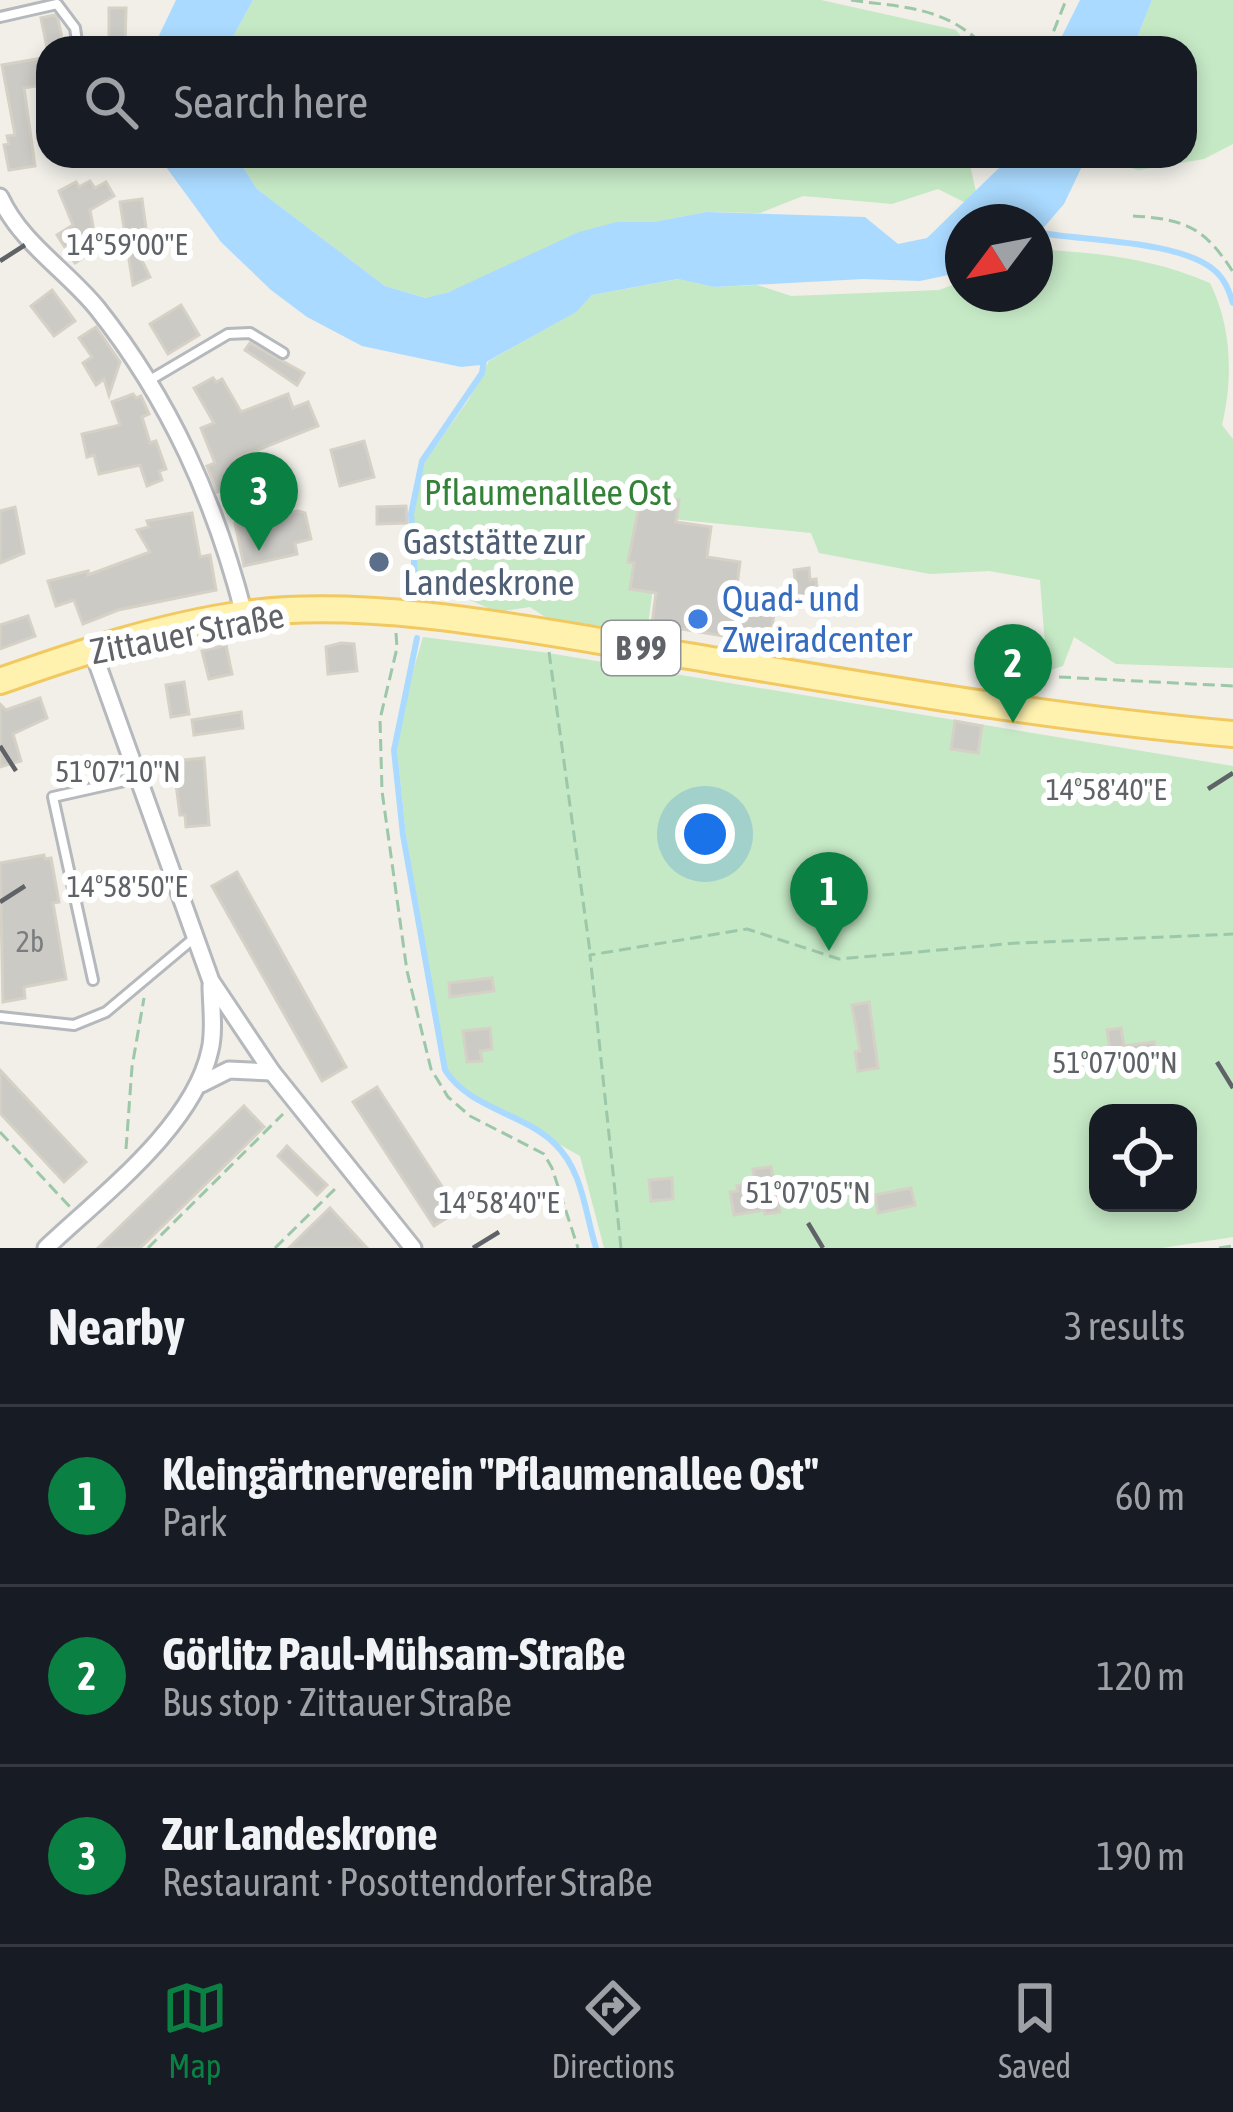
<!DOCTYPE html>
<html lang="en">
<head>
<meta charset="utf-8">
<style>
  :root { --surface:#171b24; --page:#242831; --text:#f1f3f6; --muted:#9ea1a6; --line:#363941; --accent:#0b8043 }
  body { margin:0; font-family:"Asap Condensed",sans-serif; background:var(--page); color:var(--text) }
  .controls { position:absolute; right:36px; bottom:36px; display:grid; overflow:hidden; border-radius:24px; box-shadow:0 6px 18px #0003 }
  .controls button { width:108px; height:108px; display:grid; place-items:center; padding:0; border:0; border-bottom:3px solid var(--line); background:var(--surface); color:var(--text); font:60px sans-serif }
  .compass { position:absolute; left:945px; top:204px; width:108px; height:108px; border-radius:50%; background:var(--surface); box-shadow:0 6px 18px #0003; rotate:238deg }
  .you { position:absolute; left:705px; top:834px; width:42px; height:42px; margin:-30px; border:9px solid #fff; border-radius:50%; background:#1a73e8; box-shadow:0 0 0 18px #1a73e833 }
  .badge { display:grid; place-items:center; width:78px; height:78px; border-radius:50%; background:var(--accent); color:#fff; font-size:39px; font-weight:700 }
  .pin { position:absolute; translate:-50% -99px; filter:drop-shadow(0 3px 6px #0008) }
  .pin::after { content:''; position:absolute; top:63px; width:42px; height:36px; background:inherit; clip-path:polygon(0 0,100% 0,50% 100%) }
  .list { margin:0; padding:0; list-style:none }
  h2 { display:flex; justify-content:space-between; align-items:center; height:156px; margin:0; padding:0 48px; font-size:51px }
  h2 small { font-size:39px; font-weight:400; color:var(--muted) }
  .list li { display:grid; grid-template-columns:78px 1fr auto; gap:36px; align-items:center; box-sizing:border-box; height:180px; padding:0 48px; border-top:3px solid var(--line) }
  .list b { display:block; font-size:45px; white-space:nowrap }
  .list p { margin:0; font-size:39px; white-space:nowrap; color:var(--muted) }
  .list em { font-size:39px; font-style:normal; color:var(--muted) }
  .icon { flex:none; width:66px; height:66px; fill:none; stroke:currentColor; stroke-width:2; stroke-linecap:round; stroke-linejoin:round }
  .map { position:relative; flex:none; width:1233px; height:1248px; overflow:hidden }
  .search { position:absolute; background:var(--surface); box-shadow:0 6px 18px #0003; left:36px; right:36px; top:36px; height:132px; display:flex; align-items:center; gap:30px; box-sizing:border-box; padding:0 42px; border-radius:36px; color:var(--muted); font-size:45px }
  .sheet { height:696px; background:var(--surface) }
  nav { display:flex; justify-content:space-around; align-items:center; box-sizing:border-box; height:168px; border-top:3px solid var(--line); background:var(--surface); font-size:33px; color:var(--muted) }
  nav a { display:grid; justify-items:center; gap:6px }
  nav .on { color:var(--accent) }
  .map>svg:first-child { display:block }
  .green { fill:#c5e8c5; fill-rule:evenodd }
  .water { fill:#aadaff }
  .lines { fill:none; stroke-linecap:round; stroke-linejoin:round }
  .stream { stroke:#aadaff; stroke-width:6 }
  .building { fill:#cccac5; stroke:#d6d1c6; stroke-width:3 }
  .lane-casing { stroke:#b5b8bc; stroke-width:14 }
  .street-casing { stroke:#b5b8bc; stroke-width:21 }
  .primary-casing { stroke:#f2c960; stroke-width:30 }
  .path { stroke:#9cc7a9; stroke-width:3; stroke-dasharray:12 6; stroke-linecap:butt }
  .lane { stroke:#fff; stroke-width:8 }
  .street { stroke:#fff; stroke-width:15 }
  .primary { stroke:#fff2af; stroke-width:24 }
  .ticks { fill:none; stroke:#5f6368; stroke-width:4.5 }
  .service-dot { fill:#5c6f8a; stroke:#fff; stroke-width:4.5 }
  .shop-dot { fill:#3f7fe0; stroke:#fff; stroke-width:4.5 }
  .labels { text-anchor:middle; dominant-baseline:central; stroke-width:12; stroke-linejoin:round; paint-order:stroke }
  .number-label { font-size:30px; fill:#7a7d7f }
  .shield { fill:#fff; stroke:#8f9295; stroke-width:3 }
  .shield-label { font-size:33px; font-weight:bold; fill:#5f6368 }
  .park-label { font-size:36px; fill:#348238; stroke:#fff }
  .service-label { font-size:36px; fill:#4e5e75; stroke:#fff; text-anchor:start }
  .shop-label { font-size:36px; fill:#366cbe; stroke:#fff; text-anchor:start }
  .street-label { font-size:36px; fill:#5f6368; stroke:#fff }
  .ticks-label { font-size:30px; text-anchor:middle; fill:#5f6368; stroke:#fff; stroke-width:12; stroke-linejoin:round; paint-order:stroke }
</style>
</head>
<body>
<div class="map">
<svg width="1233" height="1248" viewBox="0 0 1233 1248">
  <rect width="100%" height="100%" fill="#f1efe8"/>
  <!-- green -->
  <g class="green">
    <polygon points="253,0 821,0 956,30 970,48 227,48"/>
    <polygon points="1152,0 1233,0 1233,144 1204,159 1139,170 1091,158 1185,156 1185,48 1133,48"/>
    <polygon points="236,156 968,156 976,192 966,203 938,189 892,204 803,196 760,213 706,212 653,222 617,222 449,292 427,298 385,286 257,189"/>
    <path d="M1048,250c60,4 105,9 162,33 22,44 23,96 12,142l11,14v229l-117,-4 -42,-27 -11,29 -16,5 -7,-91 -51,-9 -59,3 -111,-21 -8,-20 -149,-15 -15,115 -100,-15 -17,-11 -33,5 -36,-16 -43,-3 -5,-80 12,-52 44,-62 20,-38 86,-49 17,-17 87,-16 35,8 43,-2 34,11 148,-6 24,-9v13h72v-43z"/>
    <path d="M423,637l119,15 691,114v471l-71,11h-558l-24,-92 -121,-68 -13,-21 -40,-232 -9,-85 4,-38zM1098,1113h90v90h-90z"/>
  </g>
  <!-- water -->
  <g class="water">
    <polygon points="176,0 253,0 227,48 153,48"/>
    <polygon points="1080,0 1152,0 1133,48 1056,48"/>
    <polygon points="158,156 236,156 257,189 385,286 426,298 449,292 579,232 617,222 653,222 706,212 865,217 898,244 927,238 1000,167 1005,156 1087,156 1064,204 1039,233 1035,235 1035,222 963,222 963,271 958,273 920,281 863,279 714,287 678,279 592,295 576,312 481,365 461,367 362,346 307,317 271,290 221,242"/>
  </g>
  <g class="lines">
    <!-- stream -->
    <g class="stream">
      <path d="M1035,232c47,9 144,8 179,38 11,9 15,21 19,33"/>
      <polyline points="416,594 411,514 422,461 482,373 484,360"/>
      <path d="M417,638l-23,112 9,85 42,235c25,39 76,42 109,73 29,27 31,70 42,105"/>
    </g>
  </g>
  <!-- building -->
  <g class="building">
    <polygon points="109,8 126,8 125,45 109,45"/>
    <polygon points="55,15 58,19 64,48 47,48 41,18"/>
    <polygon points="48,57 48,84 24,88 35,166 9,170 4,145 9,144 7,136 15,135 2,65"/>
    <polygon points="90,181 95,188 106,182 114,196 90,210 97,249 75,263 57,235 73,225 59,191 76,182 79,187"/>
    <polygon points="142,199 147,236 131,238 150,277 133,285 120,202"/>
    <polygon points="52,290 75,321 54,336 31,306"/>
    <polygon points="181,305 199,335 168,354 150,324"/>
    <polygon points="96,327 120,362 109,395 104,379 96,385 83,363 92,357 79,338"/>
    <polygon points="250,343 304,373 297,385 245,350"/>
    <polygon points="213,378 216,382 222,379 241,412 288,394 293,408 308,402 318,426 235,459 242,482 217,492 207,466 215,463 201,428 214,423 194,388"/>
    <polygon points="133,394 136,398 141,396 149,414 142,417 150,443 156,441 166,469 159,471 162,480 147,486 140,465 99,474 94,455 87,457 82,434 120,425 112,402"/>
    <polygon points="364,441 374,477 340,486 331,450"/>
    <polygon points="276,465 289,499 271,504 258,470"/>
    <polygon points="641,496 679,500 676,522 711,527 707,557 740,562 736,593 754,596 764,601 763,606 775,608 772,627 779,628 777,645 652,624 656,593 630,589 634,563 628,562"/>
    <polygon points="406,506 407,523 377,524 377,507"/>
    <polygon points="15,507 24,553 0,563 0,511"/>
    <polygon points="298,511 305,513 311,539 295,543 297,554 244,566 235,523"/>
    <polygon points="192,513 200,557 210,555 216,590 118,610 83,624 74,600 56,606 48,581 88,571 88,575 150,552 137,530 149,527 147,521"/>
    <polygon points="809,568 810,580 816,579 818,595 797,598 794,570"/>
    <polygon points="28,616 35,636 0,649 0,625"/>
    <polygon points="341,643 354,644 357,671 328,674 326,647"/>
    <polygon points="226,645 232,674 209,679 202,651"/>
    <polygon points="184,682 189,714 171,717 166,685"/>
    <polygon points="40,698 47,718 13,734 21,761 0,767 0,704 6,710"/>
    <polygon points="241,712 243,728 194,735 192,720"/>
    <polygon points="955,721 982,726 978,753 951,749"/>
    <polygon points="204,758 209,825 186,827 185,815 180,815 173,761"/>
    <polygon points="44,855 45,859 51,858 59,902 53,903 66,979 24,987 25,998 3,1002 0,863"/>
    <polygon points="237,872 346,1067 322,1081 212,886"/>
    <polygon points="492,978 494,991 450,997 449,983"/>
    <polygon points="869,1002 878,1068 858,1071 855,1052 860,1051 852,1005"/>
    <polygon points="490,1028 492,1049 480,1051 482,1061 467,1062 463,1031"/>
    <polygon points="1121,1028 1124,1046 1154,1042 1157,1062 1113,1067 1107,1030"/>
    <polygon points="0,1070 86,1162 64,1182 0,1113"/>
    <polygon points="377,1087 458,1211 434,1226 353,1102"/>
    <polygon points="244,1106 264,1127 140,1248 98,1248"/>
    <polygon points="287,1146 327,1185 317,1195 278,1156"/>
    <polygon points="771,1167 780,1212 765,1214 764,1210 734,1215 730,1192 738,1191 737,1186 755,1183 753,1169"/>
    <polygon points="672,1178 673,1199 651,1201 649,1180"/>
    <polygon points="911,1188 915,1205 878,1213 875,1195"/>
    <polygon points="330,1208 367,1248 289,1248 303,1234"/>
  </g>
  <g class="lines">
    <!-- lane casing -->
    <g class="lane-casing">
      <g id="lane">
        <polyline points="0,17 57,4 75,28 78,48"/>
        <polyline points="150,380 228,334 250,333 283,353"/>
        <polyline points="93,980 53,797 138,778"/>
        <polyline points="0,1017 74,1025 106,1012 193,939"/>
      </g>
    </g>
    <!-- street casing -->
    <g class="street-casing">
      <g id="street">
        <path d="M0,197c21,46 66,73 97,111 73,92 118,193 147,306"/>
        <polyline points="92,649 211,981 272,1072 413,1248"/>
        <polyline points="201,1084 229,1070 272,1072"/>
        <path d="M46,1248c55,-52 148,-122 164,-198 5,-20 1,-45 1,-65"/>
      </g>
    </g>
    <!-- primary casing -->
    <g class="primary-casing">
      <path id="primary" d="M0,681c80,-28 160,-55 244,-67 128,-17 288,16 415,37 191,32 381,66 574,83"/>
    </g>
    <!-- path -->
    <g class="path">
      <path d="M851,0c55,8 94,6 135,48"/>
      <polyline points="1047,48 1066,0"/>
      <path d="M1133,216c53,3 72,12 100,56"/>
      <polyline points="396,633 397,648 380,719 382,791 407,971 431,1069 448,1097 470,1116 544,1154 552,1168 578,1248"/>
      <polyline points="549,652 590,952"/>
      <polyline points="1059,677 1233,686"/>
      <polyline points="0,1132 70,1207"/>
      <polyline points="126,1149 132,1067 144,998"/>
      <polyline points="148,1248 283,1114"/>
      <polyline points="275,1248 338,1186"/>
      <polyline points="621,1248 590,955 747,929 839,959 1017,943 1233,934"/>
      <polyline points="1219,1248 1233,1246"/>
    </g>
    <!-- lane -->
    <use href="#lane" class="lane"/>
    <!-- street -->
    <use href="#street" class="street"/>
    <!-- primary -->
    <use href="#primary" class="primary"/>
  </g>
  <!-- ticks -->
  <path class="ticks" d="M0,261l25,-16M0,746l16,25M1208,789l25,-16M0,902l25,-16M1217,1062l16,26M808,1223l15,25M473,1248l26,-16"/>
  <!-- markers -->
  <circle class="service-dot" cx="379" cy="562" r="12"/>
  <circle class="shop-dot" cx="698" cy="619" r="12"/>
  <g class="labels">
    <!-- number labels -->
    <g class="number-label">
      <text x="30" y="941">2b</text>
    </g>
    <!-- shield labels -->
    <rect class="shield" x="602" y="621" width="78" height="54" rx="9"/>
    <g class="shield-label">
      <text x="641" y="648">B 99</text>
    </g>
    <!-- park labels -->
    <g class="park-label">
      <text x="548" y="492">Pflaumenallee Ost</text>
    </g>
    <!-- service labels -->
    <g class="service-label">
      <text x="403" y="541">Gaststätte zur<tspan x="403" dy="41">Landeskrone</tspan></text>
    </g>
    <!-- shop labels -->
    <g class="shop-label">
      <text x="722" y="598">Quad- und<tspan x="722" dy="41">Zweiradcenter</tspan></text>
    </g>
    <!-- street labels -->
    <g class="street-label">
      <text transform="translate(187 633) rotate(-11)">Zittauer Straße</text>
    </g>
  </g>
  <g class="ticks-label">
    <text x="127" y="255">14°59'00"E</text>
    <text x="118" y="782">51°07'10"N</text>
    <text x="1106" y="800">14°58'40"E</text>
    <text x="127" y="897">14°58'50"E</text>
    <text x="1115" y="1073">51°07'00"N</text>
    <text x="808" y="1203">51°07'05"N</text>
    <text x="499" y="1213">14°58'40"E</text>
  </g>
</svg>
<div class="controls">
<button><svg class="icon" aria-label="locate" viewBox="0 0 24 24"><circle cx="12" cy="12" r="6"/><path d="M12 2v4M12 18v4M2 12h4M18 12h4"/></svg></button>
</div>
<svg class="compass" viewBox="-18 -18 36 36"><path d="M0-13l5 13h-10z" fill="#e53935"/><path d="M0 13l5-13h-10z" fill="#9ea1a6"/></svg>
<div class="you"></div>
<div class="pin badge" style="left:829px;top:951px">1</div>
<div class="pin badge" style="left:1013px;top:723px">2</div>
<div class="pin badge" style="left:259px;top:551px">3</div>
<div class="search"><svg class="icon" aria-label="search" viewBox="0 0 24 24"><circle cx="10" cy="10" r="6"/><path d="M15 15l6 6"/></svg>Search here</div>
</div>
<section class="sheet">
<h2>Nearby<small>3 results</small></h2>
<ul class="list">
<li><span class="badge">1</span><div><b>Kleingärtnerverein &quot;Pflaumenallee Ost&quot;</b><p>Park</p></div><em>60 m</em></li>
<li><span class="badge">2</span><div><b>Görlitz Paul-Mühsam-Straße</b><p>Bus stop · Zittauer Straße</p></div><em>120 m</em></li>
<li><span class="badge">3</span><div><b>Zur Landeskrone</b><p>Restaurant · Posottendorfer Straße</p></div><em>190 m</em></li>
</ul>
</section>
<nav>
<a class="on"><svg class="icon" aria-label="map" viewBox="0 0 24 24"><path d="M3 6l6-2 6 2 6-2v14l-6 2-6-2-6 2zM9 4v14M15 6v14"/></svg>Map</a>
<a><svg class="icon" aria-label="directions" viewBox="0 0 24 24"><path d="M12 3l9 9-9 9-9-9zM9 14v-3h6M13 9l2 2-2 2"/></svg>Directions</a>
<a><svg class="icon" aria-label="saved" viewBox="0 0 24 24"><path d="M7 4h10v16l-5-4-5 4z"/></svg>Saved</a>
</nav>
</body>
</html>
